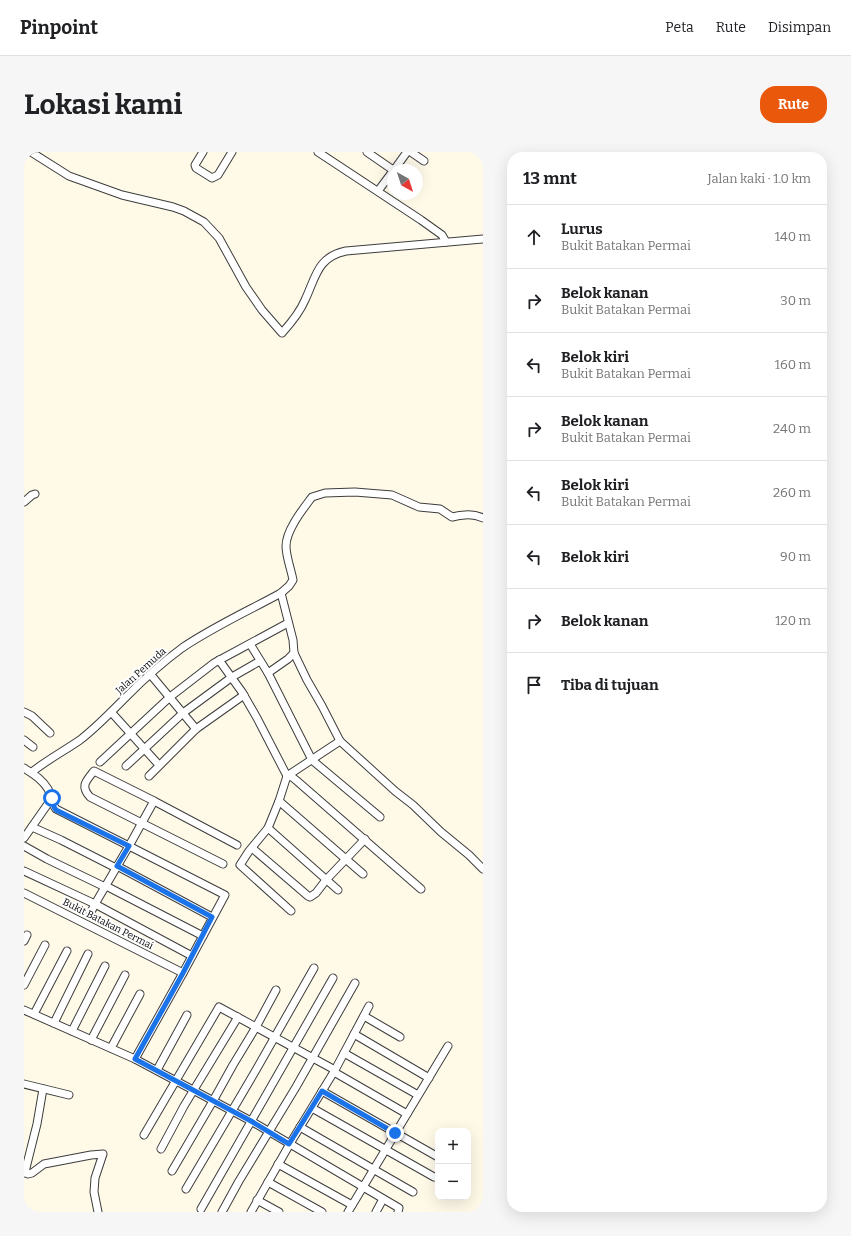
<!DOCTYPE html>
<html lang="id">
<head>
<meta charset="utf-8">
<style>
  :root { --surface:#fff; --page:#f6f6f6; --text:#202124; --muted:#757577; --line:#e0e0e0; --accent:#ea580c }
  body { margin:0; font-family:Bitter,serif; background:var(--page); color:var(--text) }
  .controls { position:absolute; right:12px; bottom:12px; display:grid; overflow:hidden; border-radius:8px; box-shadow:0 4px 16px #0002 }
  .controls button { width:36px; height:36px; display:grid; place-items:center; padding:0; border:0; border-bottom:1px solid var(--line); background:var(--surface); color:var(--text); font:20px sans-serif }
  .compass { position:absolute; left:363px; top:12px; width:36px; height:36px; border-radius:50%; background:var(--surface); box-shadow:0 4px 16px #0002; rotate:141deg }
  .stop { position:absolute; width:12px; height:12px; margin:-9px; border:3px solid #1a73e8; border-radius:50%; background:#fff }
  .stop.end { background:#1a73e8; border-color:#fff; box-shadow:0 1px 4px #0008 }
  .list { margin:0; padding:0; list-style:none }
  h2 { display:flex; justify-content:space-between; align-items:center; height:52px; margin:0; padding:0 16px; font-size:17px }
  h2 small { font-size:13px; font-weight:400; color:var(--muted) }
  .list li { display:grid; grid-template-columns:26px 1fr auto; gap:12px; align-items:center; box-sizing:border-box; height:64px; padding:0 16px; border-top:1px solid var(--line) }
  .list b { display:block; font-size:15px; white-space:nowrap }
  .list p { margin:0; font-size:13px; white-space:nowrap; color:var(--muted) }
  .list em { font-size:13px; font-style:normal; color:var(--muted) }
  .icon { flex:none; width:22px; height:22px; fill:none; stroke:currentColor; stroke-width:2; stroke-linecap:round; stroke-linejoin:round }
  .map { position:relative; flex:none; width:459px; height:1060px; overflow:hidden; border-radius:16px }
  header { display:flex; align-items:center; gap:24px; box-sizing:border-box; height:56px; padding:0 20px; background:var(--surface); border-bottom:1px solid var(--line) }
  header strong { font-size:19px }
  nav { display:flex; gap:22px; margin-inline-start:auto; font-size:14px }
  .intro { display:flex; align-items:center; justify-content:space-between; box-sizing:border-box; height:96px; padding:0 24px }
  h1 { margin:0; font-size:28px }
  .button { padding:10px 18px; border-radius:16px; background:var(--accent); color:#fff; font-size:14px; font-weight:700 }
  main { display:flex; gap:24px; padding:0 24px }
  aside { flex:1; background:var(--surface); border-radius:16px; box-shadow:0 4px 16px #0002 }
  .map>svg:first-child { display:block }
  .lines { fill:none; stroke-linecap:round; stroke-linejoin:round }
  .minor-casing { stroke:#3d3d3d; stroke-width:9 }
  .minor { stroke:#fff; stroke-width:7 }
  .route { stroke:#1a73e8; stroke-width:5 }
  .labels { text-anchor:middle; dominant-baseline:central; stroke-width:4; stroke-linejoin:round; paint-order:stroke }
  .street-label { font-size:10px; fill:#0a0a0a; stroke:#fff }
</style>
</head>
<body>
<header>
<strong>Pinpoint</strong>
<nav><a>Peta</a><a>Rute</a><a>Disimpan</a></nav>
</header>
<div class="intro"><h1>Lokasi kami</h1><a class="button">Rute</a></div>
<main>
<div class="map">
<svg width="459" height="1060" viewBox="0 0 459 1060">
  <rect width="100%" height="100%" fill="#fff9e8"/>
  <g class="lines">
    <!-- minor casing -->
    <g class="minor-casing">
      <g id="minor">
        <path d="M7,0l38,24 53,19 51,12 11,4 20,11 15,16 27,49 16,23 20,23c9,-10 18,-21 23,-33 11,-23 12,-43 41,-49l137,-12"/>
        <polyline points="179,0 171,13 172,16 188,26 194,23 208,0"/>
        <polyline points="294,0 397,68 418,83 422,90"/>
        <polyline points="343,0 369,18"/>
        <polyline points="387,0 400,9"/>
        <polyline points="370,18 383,0"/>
        <polyline points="354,39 369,19"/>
        <polyline points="0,350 8,343 11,342"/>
        <polyline points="257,441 269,488 270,501 283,528 298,554 316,589 371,639 389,653 417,680 445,703 459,717"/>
        <polyline points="226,492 244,521 288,608 356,665"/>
        <polyline points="195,508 218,540 233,566 263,624 255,649 339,722"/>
        <polyline points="244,521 264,507 270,501"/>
        <polyline points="127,523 172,577"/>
        <polyline points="0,560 8,564 26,581"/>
        <polyline points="88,561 135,613"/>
        <polyline points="0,588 9,595"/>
        <polyline points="76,610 146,545 190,511 264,471"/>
        <polyline points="102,614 159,561 208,525 236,509"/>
        <path d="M0,616c9,6 18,11 24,21 3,6 3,14 8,20l73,37 -34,58 97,52"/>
        <path d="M8,620c15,-12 32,-21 48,-32 17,-13 32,-29 47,-44 16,-16 36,-34 55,-48 31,-21 66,-37 99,-55l8,-7 4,-6c-2,-11 -7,-23 -7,-34 0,-16 17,-37 26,-49l13,-4 30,-1 37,3 27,12 21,2 12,8c11,-2 20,-4 31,1"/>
        <polyline points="125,624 172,577 220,543"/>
        <polyline points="263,624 268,625 273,629 397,737"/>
        <polyline points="263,624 316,589"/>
        <polyline points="130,649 105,694 201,743 159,821 111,907 227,969 375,1056 374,1060"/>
        <polyline points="255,649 244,676 225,699 216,713 267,759"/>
        <polyline points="8,675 37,688 92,716"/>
        <polyline points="244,676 314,738"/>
        <polyline points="0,686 28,646"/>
        <polyline points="0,694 23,707 81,735"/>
        <polyline points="228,696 284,744 286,745 292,741 302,728 341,687"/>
        <path d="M199,712l-133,-67c-10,-11 -4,-16 4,-26l60,30 83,44"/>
        <polyline points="93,714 188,765"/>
        <polyline points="0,719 71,752 66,762"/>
        <polyline points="82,734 179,784"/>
        <polyline points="0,741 159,821"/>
        <polyline points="0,789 3,783"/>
        <polyline points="0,833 21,793"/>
        <polyline points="0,858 111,907"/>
        <polyline points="10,862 43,799"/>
        <polyline points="340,864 376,885"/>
        <polyline points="30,871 64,802"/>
        <polyline points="48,879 81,814"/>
        <polyline points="330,882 405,926"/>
        <polyline points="67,888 101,823"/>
        <polyline points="87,896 116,842"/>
        <polyline points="320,901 394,943"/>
        <polyline points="133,918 163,863"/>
        <polyline points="310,920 383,962"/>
        <polyline points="0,932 45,943"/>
        <polyline points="298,939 414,1005"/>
        <polyline points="288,956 410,1025"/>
        <polyline points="276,975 389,1040"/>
        <polyline points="120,983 195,855 311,918"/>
        <polyline points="137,997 160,954 214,865"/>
        <polyline points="254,1012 328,1053"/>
        <polyline points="148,1019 189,949 209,913 232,875 252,838"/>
        <polyline points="1,1020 4,1022 8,1021 20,1012 67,1003 79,1002 71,1026 70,1040 74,1060"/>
        <polyline points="0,1021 1,1020 13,972 19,937"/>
        <polyline points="244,1030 298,1060"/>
        <polyline points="162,1037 232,918 290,816"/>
        <polyline points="233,1048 255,1060"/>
        <polyline points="177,1057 309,826"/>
        <polyline points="198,1060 215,1029 272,935 331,831"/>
        <polyline points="227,1060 267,990 311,918 345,854"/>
        <polyline points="324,1060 424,894"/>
        <polyline points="352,1060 359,1047"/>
      </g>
    </g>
    <!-- minor -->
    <use href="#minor" class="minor"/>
  </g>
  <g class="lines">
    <!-- route -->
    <polyline class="route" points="28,646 30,655 32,658 105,694 93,714 188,765 159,821 111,907 227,969 265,992 298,939 371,981"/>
  </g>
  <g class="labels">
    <!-- street labels -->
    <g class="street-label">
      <text transform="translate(117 519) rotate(-42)">Jalan Pemuda</text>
      <text transform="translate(84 772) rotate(27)">Bukit Batakan Permai</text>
    </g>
  </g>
</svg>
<div class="controls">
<button>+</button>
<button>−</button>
</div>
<svg class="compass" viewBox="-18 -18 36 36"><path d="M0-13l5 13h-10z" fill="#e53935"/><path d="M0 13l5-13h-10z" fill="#757577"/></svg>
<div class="stop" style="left:28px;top:646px"></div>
<div class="stop end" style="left:371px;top:981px"></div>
</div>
<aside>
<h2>13 mnt<small>Jalan kaki · 1.0 km</small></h2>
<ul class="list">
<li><svg class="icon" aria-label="ahead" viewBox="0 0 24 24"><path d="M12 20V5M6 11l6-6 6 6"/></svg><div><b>Lurus</b><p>Bukit Batakan Permai</p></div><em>140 m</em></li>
<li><svg class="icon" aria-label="right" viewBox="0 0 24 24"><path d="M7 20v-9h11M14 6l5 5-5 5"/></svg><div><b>Belok kanan</b><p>Bukit Batakan Permai</p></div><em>30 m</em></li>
<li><svg class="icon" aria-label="left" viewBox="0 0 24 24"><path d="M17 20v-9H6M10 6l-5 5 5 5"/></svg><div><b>Belok kiri</b><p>Bukit Batakan Permai</p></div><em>160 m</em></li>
<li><svg class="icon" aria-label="right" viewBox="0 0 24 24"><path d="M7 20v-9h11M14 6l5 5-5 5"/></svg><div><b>Belok kanan</b><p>Bukit Batakan Permai</p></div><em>240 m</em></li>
<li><svg class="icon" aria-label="left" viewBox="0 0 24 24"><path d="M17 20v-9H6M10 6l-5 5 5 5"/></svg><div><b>Belok kiri</b><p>Bukit Batakan Permai</p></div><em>260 m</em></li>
<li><svg class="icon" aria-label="left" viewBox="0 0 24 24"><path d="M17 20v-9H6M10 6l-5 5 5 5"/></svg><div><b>Belok kiri</b></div><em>90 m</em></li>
<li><svg class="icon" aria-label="right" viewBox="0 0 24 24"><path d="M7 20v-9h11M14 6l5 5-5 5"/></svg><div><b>Belok kanan</b></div><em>120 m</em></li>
<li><svg class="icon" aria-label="arrive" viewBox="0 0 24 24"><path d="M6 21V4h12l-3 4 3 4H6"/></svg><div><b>Tiba di tujuan</b></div></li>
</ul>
</aside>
</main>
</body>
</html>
